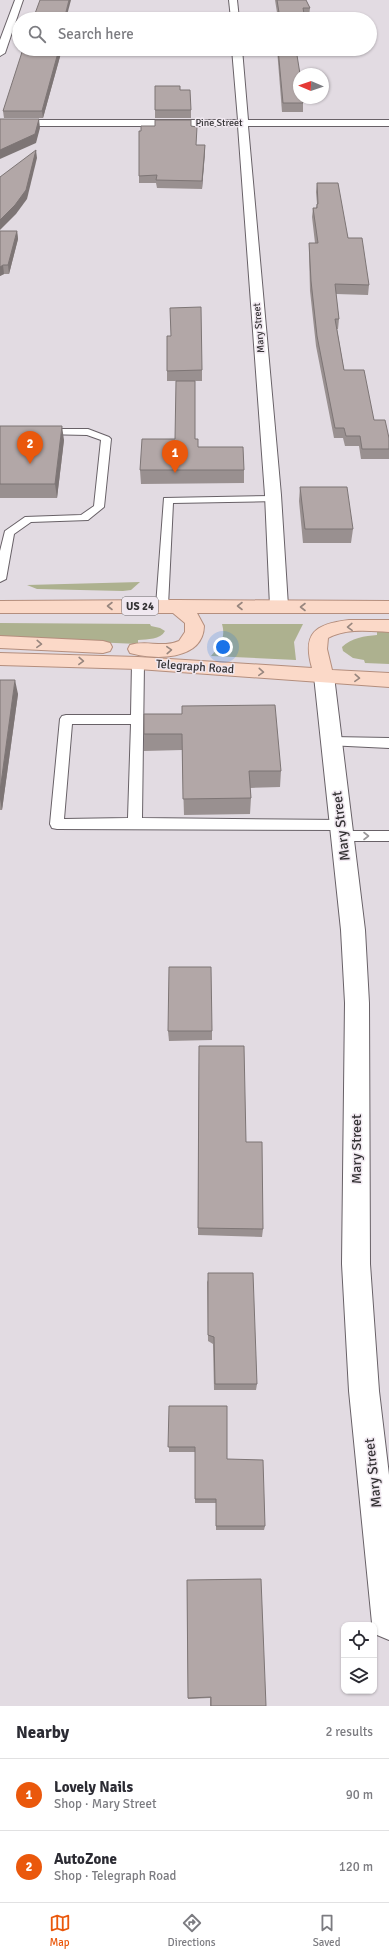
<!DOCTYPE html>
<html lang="en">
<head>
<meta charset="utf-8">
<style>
  :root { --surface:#fff; --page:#f2f2f3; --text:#2b2b33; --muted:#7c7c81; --line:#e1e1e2; --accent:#ea580c }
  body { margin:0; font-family:Signika,sans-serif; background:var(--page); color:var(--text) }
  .controls { position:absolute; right:12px; bottom:12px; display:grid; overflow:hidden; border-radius:8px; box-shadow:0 1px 3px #0004 }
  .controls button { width:36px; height:36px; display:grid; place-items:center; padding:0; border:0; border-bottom:1px solid var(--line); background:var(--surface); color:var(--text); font:20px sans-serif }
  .compass { position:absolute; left:293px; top:68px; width:36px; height:36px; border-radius:50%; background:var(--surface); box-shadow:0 1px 3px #0004; rotate:272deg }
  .you { position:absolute; left:223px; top:647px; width:14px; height:14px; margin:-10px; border:3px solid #fff; border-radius:50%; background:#1a73e8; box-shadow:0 0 0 6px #1a73e833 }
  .badge { display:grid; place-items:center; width:26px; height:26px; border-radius:50%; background:var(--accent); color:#fff; font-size:13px; font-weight:700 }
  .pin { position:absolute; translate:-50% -33px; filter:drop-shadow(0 1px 2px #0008) }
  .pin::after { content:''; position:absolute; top:21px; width:14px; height:12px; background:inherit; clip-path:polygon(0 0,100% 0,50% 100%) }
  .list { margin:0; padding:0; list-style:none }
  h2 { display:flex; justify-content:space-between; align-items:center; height:52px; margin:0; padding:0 16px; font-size:17px }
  h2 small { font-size:13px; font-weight:400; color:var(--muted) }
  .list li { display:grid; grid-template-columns:26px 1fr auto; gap:12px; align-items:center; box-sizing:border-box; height:72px; padding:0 16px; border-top:1px solid var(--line) }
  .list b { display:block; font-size:15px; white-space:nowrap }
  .list p { margin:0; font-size:13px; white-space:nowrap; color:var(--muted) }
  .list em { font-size:13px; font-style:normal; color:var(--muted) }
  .icon { flex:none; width:22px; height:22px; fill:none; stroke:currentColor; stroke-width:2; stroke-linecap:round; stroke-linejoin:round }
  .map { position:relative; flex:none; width:389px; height:1706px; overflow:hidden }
  .search { position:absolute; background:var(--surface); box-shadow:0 1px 3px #0004; left:12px; right:12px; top:12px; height:44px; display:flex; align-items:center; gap:10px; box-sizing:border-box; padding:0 14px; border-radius:22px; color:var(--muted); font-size:15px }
  .sheet { height:196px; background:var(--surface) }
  nav { display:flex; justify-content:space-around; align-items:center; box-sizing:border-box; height:56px; border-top:1px solid var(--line); background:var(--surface); font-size:11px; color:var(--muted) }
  nav a { display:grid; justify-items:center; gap:2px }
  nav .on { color:var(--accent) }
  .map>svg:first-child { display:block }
  .green { fill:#adb18f }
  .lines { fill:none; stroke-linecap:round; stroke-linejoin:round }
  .service-casing { stroke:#686167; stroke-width:2 }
  .minor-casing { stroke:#686167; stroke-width:2 }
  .primary-casing { stroke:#b48e7d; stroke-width:2 }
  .service { fill:#fff; fill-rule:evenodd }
  .minor { fill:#fff; fill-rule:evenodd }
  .primary { fill:#fbd9c8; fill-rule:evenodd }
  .wall { fill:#999090 }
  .shaded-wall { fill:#7d7575 }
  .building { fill:#b2a7a7; stroke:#7d7575 }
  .oneway { stroke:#98867e }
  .oneway2 { stroke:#9a989a }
  .labels { text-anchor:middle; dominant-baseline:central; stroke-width:3; stroke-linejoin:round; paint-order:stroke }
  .far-street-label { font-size:10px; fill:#343234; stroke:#f0e8f0 }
  .shield { fill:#f0e8f0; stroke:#6c696c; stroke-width:1 }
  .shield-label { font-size:11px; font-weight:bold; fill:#343234 }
  .street-label { font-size:12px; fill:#343234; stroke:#f0e8f0 }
  .near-street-label { font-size:14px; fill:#343234; stroke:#f0e8f0 }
</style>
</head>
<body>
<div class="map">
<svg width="389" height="1706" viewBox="0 0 389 1706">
  <rect width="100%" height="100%" fill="#e2dbe2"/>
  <!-- green -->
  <g class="green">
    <polygon points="140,582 131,590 123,591 37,589 27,585"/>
    <path d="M0,623l150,1 1,2 9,2 5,3c-5,9 -17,8 -27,9v4l-138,-6z"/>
    <path d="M222,624h81l-9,18 2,18 -85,-4c9,-11 15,-18 11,-32z"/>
    <path d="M377,632h12v32l-24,-1 -1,-3 -11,-2 -10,-7 -1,-4c9,-9 23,-11 35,-12z"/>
  </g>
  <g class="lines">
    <!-- service casing -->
    <g class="service-casing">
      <g id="service">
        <polygon points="44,429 88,429 109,437 111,439 104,507 88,520 31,522 14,534 6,579 0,582 0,551 5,531 25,517 81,515 94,506 101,440 87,435 41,434 39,432 41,430"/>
        <polygon points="273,496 278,499 277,501 173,503 168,606 166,609 158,609 156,606 164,498"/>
        <path d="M138,659l6,4 -2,155 199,2 5,1 2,4 -2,4 -5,1 -284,-1 -5,-1 -2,-4 10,-105 2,-3 4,-1h65l1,-52zM72,724h59l-3,94 -64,1z"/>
        <polygon points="332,737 389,738 389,748 327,745 326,742 327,739"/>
        <polygon points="342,831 389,831 389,841 342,841 337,840 335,836 337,832"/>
      </g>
    </g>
    <!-- minor casing -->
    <g class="minor-casing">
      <g id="minor">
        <polygon points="15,0 23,0 5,53 0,56 0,40"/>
        <polygon points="229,0 237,0 239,19 231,19"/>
        <polygon points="232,49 242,49 248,120 389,120 389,126 248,126 281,495 288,606 285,610 279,612 273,610 270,606 265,495 238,126 0,126 0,120 238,120"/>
        <polygon points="324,670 331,671 334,676 365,930 369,1003 370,1264 379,1391 389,1475 389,1640 377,1635 372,1623 349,1391 342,1264 345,1003 341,930 314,676 317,671"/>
      </g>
    </g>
    <!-- primary casing -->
    <g class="primary-casing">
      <g id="primary">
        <path d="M176,600l213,1v12h-192l7,13c-1,35 -50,34 -74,27l-2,-4 2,-4c16,-5 33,3 49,-4l6,-9v-9l-12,-10h-173v-12z"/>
        <path d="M349,620h40v12c-19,-1 -43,-4 -61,6l-1,11 5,21 57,3v14l-251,-18 -138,-4v-12l138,4 174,11c-10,-35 3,-44 37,-48z"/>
        <polygon points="0,636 103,641 110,643 112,647 110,651 103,653 0,648"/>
      </g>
    </g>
    <!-- service -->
    <use href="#service" class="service"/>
    <!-- minor -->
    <use href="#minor" class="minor"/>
    <!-- primary -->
    <use href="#primary" class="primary"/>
  </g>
  <!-- wall -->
  <g class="wall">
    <polygon points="275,0 306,0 310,8 309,16 305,16 305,19 278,19"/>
    <polygon points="277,49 296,49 303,103 303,112 282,112"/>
    <polygon points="61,53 43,118 4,118 3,111"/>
    <polygon points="155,86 180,90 191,110 191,118 155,118"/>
    <polygon points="191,126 196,145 205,145 202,189 157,188 156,183 139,183 139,176"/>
    <polygon points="317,183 348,238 369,285 368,295 336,294 339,319 338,329 337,329 344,370 374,420 389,438 389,459 361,459 359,446 345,446 343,438 334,438 316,346 310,291 309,252 309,243 315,243 312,217 313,208 316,208 317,204 316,192"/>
    <polygon points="0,231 17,231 18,239 9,274 4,274 0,276"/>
    <polygon points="167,336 202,370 202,381 167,381"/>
    <polygon points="0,426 64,440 57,498 0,498"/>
    <polygon points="195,439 198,447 244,470 244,483 141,484 140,470"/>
    <polygon points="300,487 353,529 351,543 303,543 299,501"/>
    <polygon points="0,680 18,694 2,810 0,810"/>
    <polygon points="144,714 281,771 280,787 250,788 251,798 250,814 184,815 182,750 144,751"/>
    <polygon points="168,1031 212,1031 212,1040 169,1041"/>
    <polygon points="199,1046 263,1229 262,1237 198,1235"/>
    <polygon points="207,1280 257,1384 256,1390 214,1390 213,1344 208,1341"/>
    <polygon points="169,1406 227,1459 265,1526 264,1530 216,1530 216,1503 195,1503 195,1452 169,1452"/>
    <polygon points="187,1580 266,1706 210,1706 210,1698 188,1699"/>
  </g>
  <!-- shaded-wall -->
  <g class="shaded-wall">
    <polygon points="69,0 71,0 66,19 65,19 65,16"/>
    <polygon points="59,49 61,49 61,53 43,118 42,111"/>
    <polygon points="39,119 40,128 36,143 0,159 0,150"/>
    <polygon points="205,145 205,153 202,189 202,181"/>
    <polygon points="36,150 37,158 27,199 16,214 0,230 0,220"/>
    <polygon points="17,231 18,239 9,274 8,265"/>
    <polygon points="3,265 4,274 0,276 0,267"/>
    <polygon points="62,426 64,440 57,498 55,484"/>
    <polygon points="15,680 18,694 2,810 0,799 0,791"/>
  </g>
  <!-- building -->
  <g class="building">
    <polygon points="40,0 69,0 65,16 66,16 65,19 33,19"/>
    <polygon points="277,0 306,0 310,8 303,8 305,19 280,19"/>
    <polygon points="23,49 59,49 42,111 3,111"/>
    <polygon points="278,49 296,49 300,74 299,74 299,98 303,98 303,103 283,103"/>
    <polygon points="155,86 180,86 180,90 190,90 191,110 155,110"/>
    <polygon points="0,119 39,119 35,134 0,150"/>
    <polygon points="155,120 191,120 191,126 197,127 196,145 205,145 202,181 156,180 157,175 139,176 139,131 141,131 141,126 155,126"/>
    <polygon points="36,150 26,190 15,205 0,220 0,177"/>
    <polygon points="317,183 338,183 348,238 362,238 369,285 335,284 339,319 335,319 344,370 364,370 374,420 385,420 389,438 389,449 362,449 360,436 346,436 344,428 335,428 317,336 311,281 309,243 318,243 313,208 317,208 317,204 318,204"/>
    <polygon points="0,231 17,231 8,265 3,265 0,267"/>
    <polygon points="201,307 202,370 167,371 167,336 171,336 170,308"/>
    <polygon points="176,381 195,381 195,439 198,439 198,447 243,447 244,470 140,470 142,439 175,439"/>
    <polygon points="0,426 62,426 55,484 0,484"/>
    <polygon points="300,487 347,487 353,529 305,529"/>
    <polygon points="0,680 15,680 0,791"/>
    <polygon points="275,705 281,771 249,771 251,798 183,799 182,734 144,734 144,714 182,714 182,706"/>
    <polygon points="169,967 211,967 212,1031 168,1031"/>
    <polygon points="199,1046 244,1046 246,1142 262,1142 263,1229 198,1228"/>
    <polygon points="208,1273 253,1273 257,1384 215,1384 214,1337 208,1335"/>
    <polygon points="169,1406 227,1406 227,1459 263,1460 265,1526 216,1526 216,1499 195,1499 195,1447 168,1447"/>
    <polygon points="261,1579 266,1706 211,1706 211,1697 188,1698 187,1580"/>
  </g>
  <!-- one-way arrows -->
  <defs><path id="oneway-chevron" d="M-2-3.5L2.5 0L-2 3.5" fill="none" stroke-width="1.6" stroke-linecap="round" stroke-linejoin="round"/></defs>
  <g class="oneway">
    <use href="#oneway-chevron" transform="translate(110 606) rotate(180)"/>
    <use href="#oneway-chevron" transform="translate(240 606) rotate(-180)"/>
    <use href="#oneway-chevron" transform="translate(303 607) rotate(-180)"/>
    <use href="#oneway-chevron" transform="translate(350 627) rotate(178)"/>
    <use href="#oneway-chevron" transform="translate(39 644) rotate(3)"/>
    <use href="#oneway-chevron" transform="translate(169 650) rotate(-3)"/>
    <use href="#oneway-chevron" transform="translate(81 661) rotate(2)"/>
    <use href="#oneway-chevron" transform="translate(261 672) rotate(4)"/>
    <use href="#oneway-chevron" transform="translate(357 678) rotate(3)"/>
  </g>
  <use class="oneway2" href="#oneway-chevron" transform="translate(366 836)"/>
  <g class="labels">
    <!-- far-street labels -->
    <g class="far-street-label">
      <text x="219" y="123">Pine Street</text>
      <text transform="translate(259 328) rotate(-95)">Mary Street</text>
    </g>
    <!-- shield labels -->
    <rect class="shield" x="122" y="597" width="36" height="18" rx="3"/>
    <g class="shield-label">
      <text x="140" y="606">US 24</text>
    </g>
    <!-- street labels -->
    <g class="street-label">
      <text transform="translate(195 667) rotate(4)">Telegraph Road</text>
    </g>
    <!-- near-street labels -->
    <g class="near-street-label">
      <text transform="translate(341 826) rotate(-97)">Mary Street</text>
      <text transform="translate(356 1149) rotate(-90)">Mary Street</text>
      <text transform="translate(373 1473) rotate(-96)">Mary Street</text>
    </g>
  </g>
</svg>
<div class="controls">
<button><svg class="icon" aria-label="locate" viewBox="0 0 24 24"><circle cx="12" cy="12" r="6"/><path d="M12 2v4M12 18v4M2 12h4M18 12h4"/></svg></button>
<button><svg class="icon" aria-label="layers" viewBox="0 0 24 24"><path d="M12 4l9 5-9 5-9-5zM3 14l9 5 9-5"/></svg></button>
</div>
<svg class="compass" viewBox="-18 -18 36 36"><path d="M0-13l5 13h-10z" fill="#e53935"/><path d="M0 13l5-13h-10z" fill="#7c7c81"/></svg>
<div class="you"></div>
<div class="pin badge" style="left:175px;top:473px">1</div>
<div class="pin badge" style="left:30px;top:464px">2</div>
<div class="search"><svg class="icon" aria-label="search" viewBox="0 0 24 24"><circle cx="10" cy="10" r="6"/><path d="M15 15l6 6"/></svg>Search here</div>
</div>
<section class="sheet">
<h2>Nearby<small>2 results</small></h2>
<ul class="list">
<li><span class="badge">1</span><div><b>Lovely Nails</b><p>Shop · Mary Street</p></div><em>90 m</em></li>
<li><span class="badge">2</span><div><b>AutoZone</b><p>Shop · Telegraph Road</p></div><em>120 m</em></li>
</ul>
</section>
<nav>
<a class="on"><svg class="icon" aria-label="map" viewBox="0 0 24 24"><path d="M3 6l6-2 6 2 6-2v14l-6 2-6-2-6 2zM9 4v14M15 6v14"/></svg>Map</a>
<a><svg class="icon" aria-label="directions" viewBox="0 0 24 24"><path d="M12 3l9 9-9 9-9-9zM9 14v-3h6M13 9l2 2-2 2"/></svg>Directions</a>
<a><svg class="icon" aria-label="saved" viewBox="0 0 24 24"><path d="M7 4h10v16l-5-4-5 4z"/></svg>Saved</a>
</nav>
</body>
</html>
